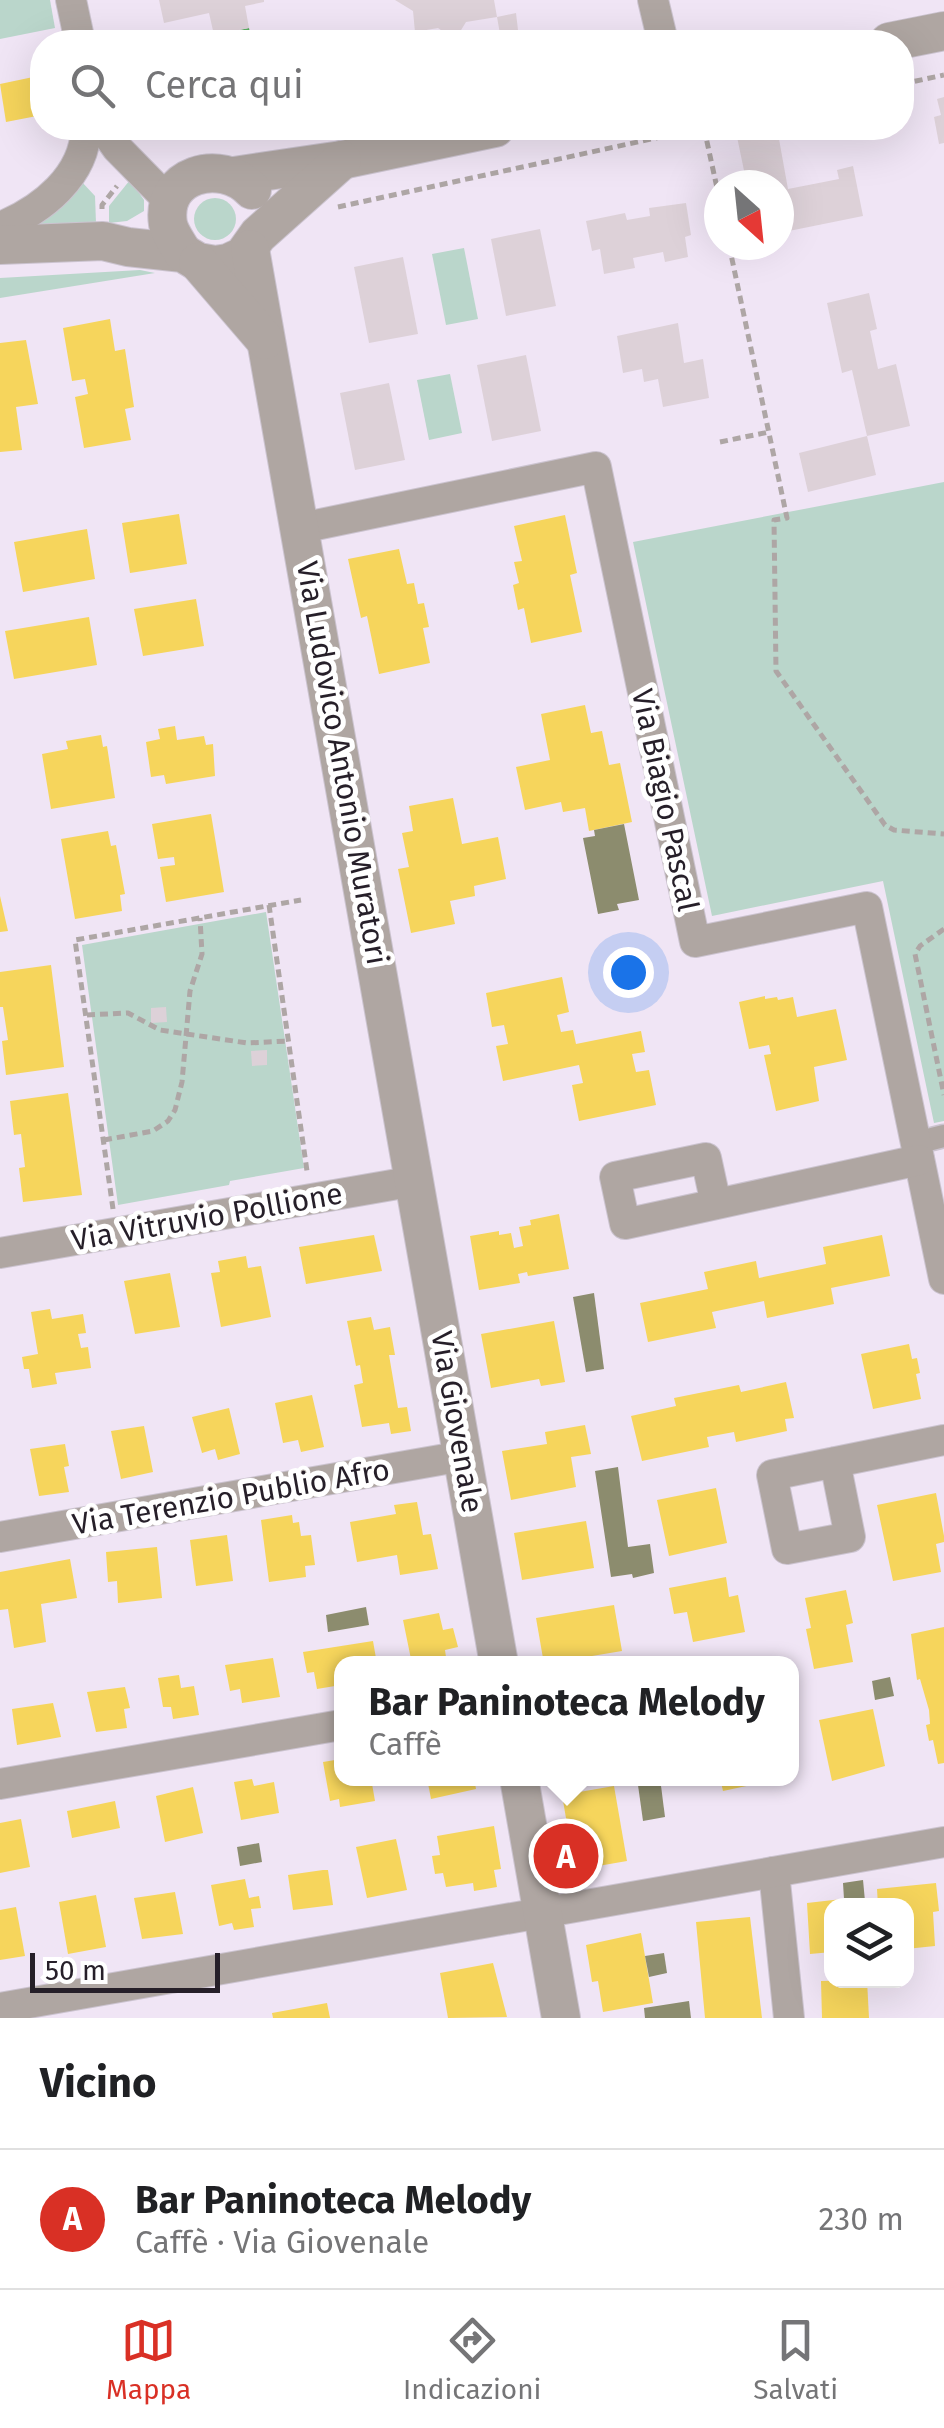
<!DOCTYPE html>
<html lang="it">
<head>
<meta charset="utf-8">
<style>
  :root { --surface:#fff; --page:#f2f2f2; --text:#202124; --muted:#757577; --line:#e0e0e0; --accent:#d93025 }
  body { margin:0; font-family:"Fira Sans",sans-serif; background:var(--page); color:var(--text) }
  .controls { position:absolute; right:30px; bottom:30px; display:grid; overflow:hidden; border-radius:20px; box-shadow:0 10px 40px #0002 }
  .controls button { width:90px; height:90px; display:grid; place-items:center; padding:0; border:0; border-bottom:2px solid var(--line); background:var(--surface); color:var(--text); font:50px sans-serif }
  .compass { position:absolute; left:704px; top:170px; width:90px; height:90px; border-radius:50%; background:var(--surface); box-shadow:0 10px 40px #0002; rotate:153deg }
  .scale { position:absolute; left:30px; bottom:25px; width:190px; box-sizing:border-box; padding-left:10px; border:5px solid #261f29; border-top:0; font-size:28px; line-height:35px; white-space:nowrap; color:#261f29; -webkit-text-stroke:8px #fff; paint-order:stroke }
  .you { position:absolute; left:628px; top:972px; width:35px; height:35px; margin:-25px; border:8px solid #fff; border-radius:50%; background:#1a73e8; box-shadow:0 0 0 15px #1a73e833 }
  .badge { display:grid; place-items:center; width:65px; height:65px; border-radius:50%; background:var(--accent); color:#fff; font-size:32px; font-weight:700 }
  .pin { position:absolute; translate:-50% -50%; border:5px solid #fff; box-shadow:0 2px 10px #0006 }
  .popup { position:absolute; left:334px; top:1656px; width:465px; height:130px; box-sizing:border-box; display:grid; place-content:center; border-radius:20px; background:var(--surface); filter:drop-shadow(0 2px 8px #0005); font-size:32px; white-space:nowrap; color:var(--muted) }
  .popup b { font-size:38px; color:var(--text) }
  .popup::after { content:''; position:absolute; left:50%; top:100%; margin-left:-20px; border:20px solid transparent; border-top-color:var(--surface) }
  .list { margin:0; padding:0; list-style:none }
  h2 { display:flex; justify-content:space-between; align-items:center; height:130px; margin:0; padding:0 40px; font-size:42px }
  h2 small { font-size:32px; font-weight:400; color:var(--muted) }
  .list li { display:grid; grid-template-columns:65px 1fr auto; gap:30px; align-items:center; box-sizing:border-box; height:140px; padding:0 40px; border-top:2px solid var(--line) }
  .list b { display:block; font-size:38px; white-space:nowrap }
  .list p { margin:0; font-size:32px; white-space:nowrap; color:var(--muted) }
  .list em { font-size:32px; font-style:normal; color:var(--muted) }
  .icon { flex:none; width:55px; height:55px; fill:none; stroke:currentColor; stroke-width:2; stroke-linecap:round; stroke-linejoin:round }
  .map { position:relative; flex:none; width:944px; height:2018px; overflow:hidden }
  .search { position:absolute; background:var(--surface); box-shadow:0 10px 40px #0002; left:30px; right:30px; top:30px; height:110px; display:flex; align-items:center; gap:25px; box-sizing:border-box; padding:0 35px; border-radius:40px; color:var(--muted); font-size:38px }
  .sheet { height:270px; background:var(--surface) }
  nav { display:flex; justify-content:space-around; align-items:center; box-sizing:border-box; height:140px; border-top:2px solid var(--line); background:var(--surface); font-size:28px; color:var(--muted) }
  nav a { display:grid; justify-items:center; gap:5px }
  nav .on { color:var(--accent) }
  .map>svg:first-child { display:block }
  .green { fill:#bad6cb }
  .homes { fill:#f6d55c }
  .public { fill:#5aae61 }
  .industry { fill:#8c8c6e }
  .building { fill:#ddd1d8 }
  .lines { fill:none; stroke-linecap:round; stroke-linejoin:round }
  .pedestrian-casing { stroke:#cbc3cf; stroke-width:25 }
  .minor-casing { stroke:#cbc3cf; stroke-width:32 }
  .tertiary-casing { stroke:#cbc3cf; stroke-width:40 }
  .path { stroke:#aea6a5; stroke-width:5; stroke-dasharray:8 5; stroke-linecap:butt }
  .pedestrian { stroke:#afa6a2; stroke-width:22 }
  .minor { stroke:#afa6a2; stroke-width:30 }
  .tertiary { stroke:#afa6a2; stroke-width:38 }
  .labels { text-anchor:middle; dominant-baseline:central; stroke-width:10; stroke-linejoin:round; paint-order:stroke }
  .street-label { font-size:30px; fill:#261f29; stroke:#fff }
</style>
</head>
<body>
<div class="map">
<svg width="944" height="2018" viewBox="0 0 944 2018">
  <rect width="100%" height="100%" fill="#f0e5f5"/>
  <!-- green -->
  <g class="green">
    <polygon points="0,0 50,0 55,28 0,39"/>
    <polygon points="80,180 95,196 96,223 36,227 33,222"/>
    <polygon points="130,180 144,200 144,211 127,221 109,223 109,206"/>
    <circle cx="215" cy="219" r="21"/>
    <polygon points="464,248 478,319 446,325 432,254"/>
    <polygon points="140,270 155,273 0,298 0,278"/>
    <polygon points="450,374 462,433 429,440 417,380"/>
    <polygon points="944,482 944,1121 934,1123 883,881 712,916 633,542"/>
    <polygon points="266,912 304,1168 230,1181 229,1185 118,1205 82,945"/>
  </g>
  <!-- homes -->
  <g class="homes">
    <polygon points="38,76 42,115 6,122 0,84"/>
    <polygon points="110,319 115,351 125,349 134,407 125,409 131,440 84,448 75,397 88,394 85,379 72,381 63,328"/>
    <polygon points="26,340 38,404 16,407 22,450 0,452 0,343"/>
    <polygon points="179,514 187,564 130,573 122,523"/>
    <polygon points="565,515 577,573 570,575 582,632 531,643 524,608 518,610 513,585 519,583 514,562 522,561 514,526"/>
    <polygon points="87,529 95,579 23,592 14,542"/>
    <polygon points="399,549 407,584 414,583 418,604 424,603 429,627 423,628 430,663 379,674 367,616 361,618 348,559"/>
    <polygon points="196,599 204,646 143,656 134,609"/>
    <polygon points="89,617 97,665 14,679 5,631"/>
    <polygon points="585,705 591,733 602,731 609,765 620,763 632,822 589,831 585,808 563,812 561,802 525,810 516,767 550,760 541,714"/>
    <polygon points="175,726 177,740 204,736 206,745 213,744 215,776 166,784 164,775 151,777 146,742 160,739 158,729"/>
    <polygon points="101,735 103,747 107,746 115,798 51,809 42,754 68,749 66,741"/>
    <polygon points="453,798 462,844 498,837 506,879 474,886 475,896 450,901 455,924 411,933 398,869 409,867 402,833 413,831 409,806"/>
    <polygon points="211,814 224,892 166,902 160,867 175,865 174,857 158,859 152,824"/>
    <polygon points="108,831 111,846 116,845 125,894 120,895 122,911 75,919 61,839"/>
    <polygon points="0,896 8,931 0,932"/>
    <polygon points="51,965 64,1067 6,1075 2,1041 8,1040 3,1007 0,1007 0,972"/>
    <polygon points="562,977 569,1012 557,1015 561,1032 573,1030 576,1044 641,1031 645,1052 632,1054 636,1072 649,1070 656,1105 579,1121 572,1085 583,1083 579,1065 503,1081 496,1046 508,1044 504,1025 492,1027 486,993"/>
    <polygon points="765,996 765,999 777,997 778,1000 793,997 797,1017 836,1009 847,1060 814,1067 819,1101 776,1111 764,1055 771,1054 769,1045 749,1049 739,1002"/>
    <polygon points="68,1093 82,1195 23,1202 19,1168 25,1167 21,1134 14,1135 10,1101"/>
    <polygon points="559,1214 569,1269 528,1276 527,1272 518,1274 520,1283 479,1290 470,1236 499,1231 499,1235 511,1233 514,1248 523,1246 519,1227 531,1225 530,1220"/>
    <polygon points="374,1235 382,1271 306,1284 299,1247"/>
    <polygon points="882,1235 890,1276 831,1288 834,1304 767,1318 764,1301 712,1312 716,1328 648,1342 640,1303 708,1289 704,1272 756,1261 759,1278 826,1264 823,1247"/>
    <polygon points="246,1256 248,1268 261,1266 271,1317 221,1327 211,1273 220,1272 218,1261"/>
    <polygon points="170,1273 180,1327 135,1334 124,1281"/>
    <polygon points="50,1309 52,1319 83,1314 86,1333 78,1334 81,1348 88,1347 91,1368 55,1373 57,1384 32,1388 29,1369 24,1369 22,1357 38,1354 31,1312"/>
    <polygon points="371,1317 374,1330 390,1327 395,1355 389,1355 398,1408 407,1407 411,1431 391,1434 389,1423 362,1427 354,1385 363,1383 360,1365 356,1366 347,1321"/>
    <polygon points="554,1321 565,1382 541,1386 539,1379 491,1388 481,1334"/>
    <polygon points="909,1344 912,1359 917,1358 920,1373 916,1374 921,1399 873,1409 861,1354"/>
    <polygon points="786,1382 794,1418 785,1419 787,1431 736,1442 734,1432 707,1437 709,1447 642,1461 631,1416 676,1406 674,1398 739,1385 741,1392"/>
    <polygon points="312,1395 324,1447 301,1452 298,1440 283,1443 275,1403"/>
    <polygon points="229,1408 240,1454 218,1460 215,1449 202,1453 192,1417"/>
    <polygon points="585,1425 591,1454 571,1457 576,1487 511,1500 502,1451 547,1444 545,1432"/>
    <polygon points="144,1426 153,1472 121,1479 111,1431"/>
    <polygon points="65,1444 69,1466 64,1467 69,1492 39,1496 30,1449"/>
    <polygon points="716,1488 727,1543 669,1556 657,1500"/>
    <polygon points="936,1493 944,1536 944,1542 936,1544 941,1572 893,1581 877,1505"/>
    <polygon points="417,1502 423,1535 431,1534 438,1569 400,1575 397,1555 357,1562 350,1522 396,1514 394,1505"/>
    <polygon points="292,1515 293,1523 299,1522 301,1536 311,1535 315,1565 305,1566 306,1577 269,1582 261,1520"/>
    <polygon points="586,1521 594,1568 522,1580 514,1533"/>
    <polygon points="227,1535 233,1581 196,1586 190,1540"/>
    <polygon points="157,1547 162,1598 118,1603 117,1581 108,1582 106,1552"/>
    <polygon points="70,1559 77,1598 41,1604 46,1642 14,1648 8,1609 0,1610 0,1572"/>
    <polygon points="726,1577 729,1597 738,1595 745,1632 693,1642 687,1612 674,1614 669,1588"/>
    <polygon points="846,1590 853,1623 846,1625 853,1662 814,1669 806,1629 811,1628 805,1598"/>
    <polygon points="614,1605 622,1651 544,1664 536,1618"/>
    <polygon points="439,1613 443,1630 453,1628 458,1647 445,1650 447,1664 412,1664 403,1620"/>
    <polygon points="944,1627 944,1763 938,1764 933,1740 929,1741 926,1725 930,1724 929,1710 920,1679 917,1680 911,1634"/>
    <polygon points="373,1641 377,1664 341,1664 341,1685 317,1689 314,1672 307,1673 303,1652"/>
    <polygon points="273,1658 280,1697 242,1703 240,1689 230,1691 225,1665"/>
    <polygon points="179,1675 181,1688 194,1686 199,1715 173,1719 171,1707 163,1707 158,1678"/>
    <polygon points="125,1687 130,1708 124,1709 127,1728 96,1732 87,1692"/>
    <polygon points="53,1703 61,1737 17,1745 12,1709"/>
    <polygon points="873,1709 885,1766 832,1781 819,1720"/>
    <polygon points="341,1759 341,1778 371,1778 375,1801 340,1807 339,1799 330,1801 323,1762"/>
    <polygon points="427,1778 474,1778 476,1789 431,1799"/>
    <polygon points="720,1778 773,1778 774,1780 723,1791"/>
    <polygon points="252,1779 254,1786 274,1782 279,1813 241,1820 234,1782"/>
    <polygon points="614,1786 627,1861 575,1870 562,1795"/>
    <polygon points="193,1787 203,1833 165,1842 156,1796"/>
    <polygon points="115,1801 120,1828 72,1838 67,1811"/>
    <polygon points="21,1819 30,1867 0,1873 0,1823"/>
    <polygon points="494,1826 501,1869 494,1870 497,1887 474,1891 473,1883 446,1887 443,1873 435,1874 432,1856 440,1855 437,1836"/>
    <polygon points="396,1839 407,1890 367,1898 356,1847"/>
    <polygon points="323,1870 328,1870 333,1905 293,1910 288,1875"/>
    <polygon points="245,1879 249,1898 259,1896 261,1908 251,1909 254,1927 234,1930 232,1923 219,1926 211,1885"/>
    <polygon points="936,1883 939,1911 933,1912 935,1946 906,1949 906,1906 878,1906 877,1889"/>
    <polygon points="175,1892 183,1934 142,1939 134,1898"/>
    <polygon points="96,1895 106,1947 68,1954 59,1902"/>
    <polygon points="851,1898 852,1906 832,1906 832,1952 810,1954 807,1903"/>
    <polygon points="16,1907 25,1956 0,1960 0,1910"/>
    <polygon points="750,1917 762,2018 705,2018 696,1922"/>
    <polygon points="641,1933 653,2003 603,2012 598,1981 592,1982 586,1945"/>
    <polygon points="493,1963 507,2017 448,2018 440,1973"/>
    <polygon points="867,1980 869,2018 822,2018 821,1981"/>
    <polygon points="327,2003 330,2018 273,2018 272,2013"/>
  </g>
  <!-- public -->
  <polygon class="public" points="249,28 252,42 232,42 230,32"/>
  <!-- industry -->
  <g class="industry">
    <polygon points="624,824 639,900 617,904 619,910 598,914 583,838 595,836 594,830"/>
    <polygon points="594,1293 604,1369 586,1372 573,1297"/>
    <polygon points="618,1467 628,1547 650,1544 654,1573 633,1578 632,1574 611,1577 595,1471"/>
    <polygon points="366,1607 369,1625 328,1632 326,1615"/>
    <polygon points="890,1677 894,1696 875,1700 872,1681"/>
    <polygon points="637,1778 660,1778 665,1817 643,1821"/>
    <polygon points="259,1843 262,1862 240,1866 237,1847"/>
    <polygon points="863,1880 865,1901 844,1899 843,1883"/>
    <polygon points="664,1953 667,1973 649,1977 645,1956"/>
    <polygon points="689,2001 691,2018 645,2018 644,2008"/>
  </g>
  <!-- building -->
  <g class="building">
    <polygon points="159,0 264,0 264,2 245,6 249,28 214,35 209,13 164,23"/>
    <polygon points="395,0 494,0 497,17 516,13 518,30 500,34 497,17 466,22 455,40 438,28 415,32 413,11"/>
    <polygon points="944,97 944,143 939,144 934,117 941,115 937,99"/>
    <polygon points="756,128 777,128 788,189 839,179 837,170 853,166 863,216 779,233 779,185 747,185 736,132"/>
    <polygon points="686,203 691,235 685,237 688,257 665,262 663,252 633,258 635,268 604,274 600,249 592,251 586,221 625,213 627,220 650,216 649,208"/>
    <polygon points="540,229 556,306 506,316 491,239"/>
    <polygon points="403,257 418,334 369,343 354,267"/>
    <polygon points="869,293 877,329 870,331 878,369 896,364 910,426 867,436 852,370 842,373 827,303"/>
    <polygon points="678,323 684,363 703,359 709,398 663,407 658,379 644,382 642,369 623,373 617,336"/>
    <polygon points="526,355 541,431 492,441 477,365"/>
    <polygon points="389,383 405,460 355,470 340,393"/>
    <polygon points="867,436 876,475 808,492 799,453"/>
    <polygon points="166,1007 167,1022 151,1023 151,1008"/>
    <polygon points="267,1050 267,1065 252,1066 251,1051"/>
  </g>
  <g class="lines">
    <!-- pedestrian casing -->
    <g class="pedestrian-casing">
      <polyline id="pedestrian" points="916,1143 944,1136"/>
    </g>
    <!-- minor casing -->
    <g class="minor-casing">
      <g id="minor">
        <polyline points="71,0 80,42"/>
        <polyline points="653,0 663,42"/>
        <polyline points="103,128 117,148 170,202"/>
        <path d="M0,227c42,-17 85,-51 86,-99"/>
        <polyline points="301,528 596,467 695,942 867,907 944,1279"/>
        <polyline points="716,1204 706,1158 615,1177 625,1224 919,1160"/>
        <polyline points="0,1253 415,1181"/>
        <polyline points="835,1462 850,1537 787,1549 772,1475 944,1440"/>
        <polyline points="0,1537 463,1456"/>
        <polyline points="0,1784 341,1725"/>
        <polyline points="774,1872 789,2018"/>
        <polyline points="0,2008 944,1842"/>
      </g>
    </g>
    <!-- tertiary casing -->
    <g class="tertiary-casing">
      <g id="tertiary">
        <polyline points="889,42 944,31"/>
        <polyline points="234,176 342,160 495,128"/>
        <polyline points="0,245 103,241 128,247 183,253 198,262 215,265 228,263 243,256 258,235 342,160"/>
        <polyline points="250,249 499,1664"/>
        <path d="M183,253c-5,-9 -13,-19 -15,-29 -8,-49 52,-67 84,-34"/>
        <polyline points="198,262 265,340"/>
        <polyline points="519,1778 561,2018"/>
      </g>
    </g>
    <!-- path -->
    <g class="path">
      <polyline points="902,84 944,75"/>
      <polyline points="704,128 719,197"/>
      <polyline points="338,207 702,128"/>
      <polyline points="102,209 102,205 117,186"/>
      <polyline points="729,245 787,518 774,520 776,671 885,825 894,830 944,834"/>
      <polyline points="720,442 769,432"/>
      <polyline points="269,905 307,1171 303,1172"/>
      <polyline points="944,929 920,946 915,954 944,1095"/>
      <polyline points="87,1015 128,1013 160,1030 247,1043 288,1041"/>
      <polyline points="104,1140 153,1131 168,1121 175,1110 182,1082 190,991 202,954 200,918"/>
      <polyline points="113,1209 75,940 301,900"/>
    </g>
    <!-- pedestrian -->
    <use href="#pedestrian" class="pedestrian"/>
    <!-- minor -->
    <use href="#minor" class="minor"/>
    <!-- tertiary -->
    <use href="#tertiary" class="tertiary"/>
  </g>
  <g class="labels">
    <!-- street labels -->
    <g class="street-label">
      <text transform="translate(342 763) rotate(80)">Via Ludovico Antonio Muratori</text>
      <text transform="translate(665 800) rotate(78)">Via Biagio Pascal</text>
      <text transform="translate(207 1217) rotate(-10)">Via Vitruvio Pollione</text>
      <text transform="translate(457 1422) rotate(80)">Via Giovenale</text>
      <text transform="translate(231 1497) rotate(-10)">Via Terenzio Publio Afro</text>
    </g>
  </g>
</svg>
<div class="controls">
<button><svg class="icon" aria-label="layers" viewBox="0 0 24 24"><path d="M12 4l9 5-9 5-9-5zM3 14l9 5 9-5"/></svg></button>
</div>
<svg class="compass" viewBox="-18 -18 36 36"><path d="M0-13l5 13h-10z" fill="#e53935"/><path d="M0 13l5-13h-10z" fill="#757577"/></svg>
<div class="scale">50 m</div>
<div class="you"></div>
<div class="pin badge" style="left:566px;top:1856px">A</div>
<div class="popup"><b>Bar Paninoteca Melody</b>Caffè</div>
<div class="search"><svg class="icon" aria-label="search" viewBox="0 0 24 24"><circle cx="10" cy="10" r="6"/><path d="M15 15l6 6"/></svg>Cerca qui</div>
</div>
<section class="sheet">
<h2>Vicino<small></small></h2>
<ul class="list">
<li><span class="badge">A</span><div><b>Bar Paninoteca Melody</b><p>Caffè · Via Giovenale</p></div><em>230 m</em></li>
</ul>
</section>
<nav>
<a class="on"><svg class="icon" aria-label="map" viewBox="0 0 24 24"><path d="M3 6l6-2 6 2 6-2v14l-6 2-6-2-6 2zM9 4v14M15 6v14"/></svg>Mappa</a>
<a><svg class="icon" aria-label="directions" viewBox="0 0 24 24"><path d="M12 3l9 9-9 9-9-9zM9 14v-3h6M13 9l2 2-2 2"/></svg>Indicazioni</a>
<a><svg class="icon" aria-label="saved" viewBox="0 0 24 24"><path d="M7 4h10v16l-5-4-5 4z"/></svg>Salvati</a>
</nav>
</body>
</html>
